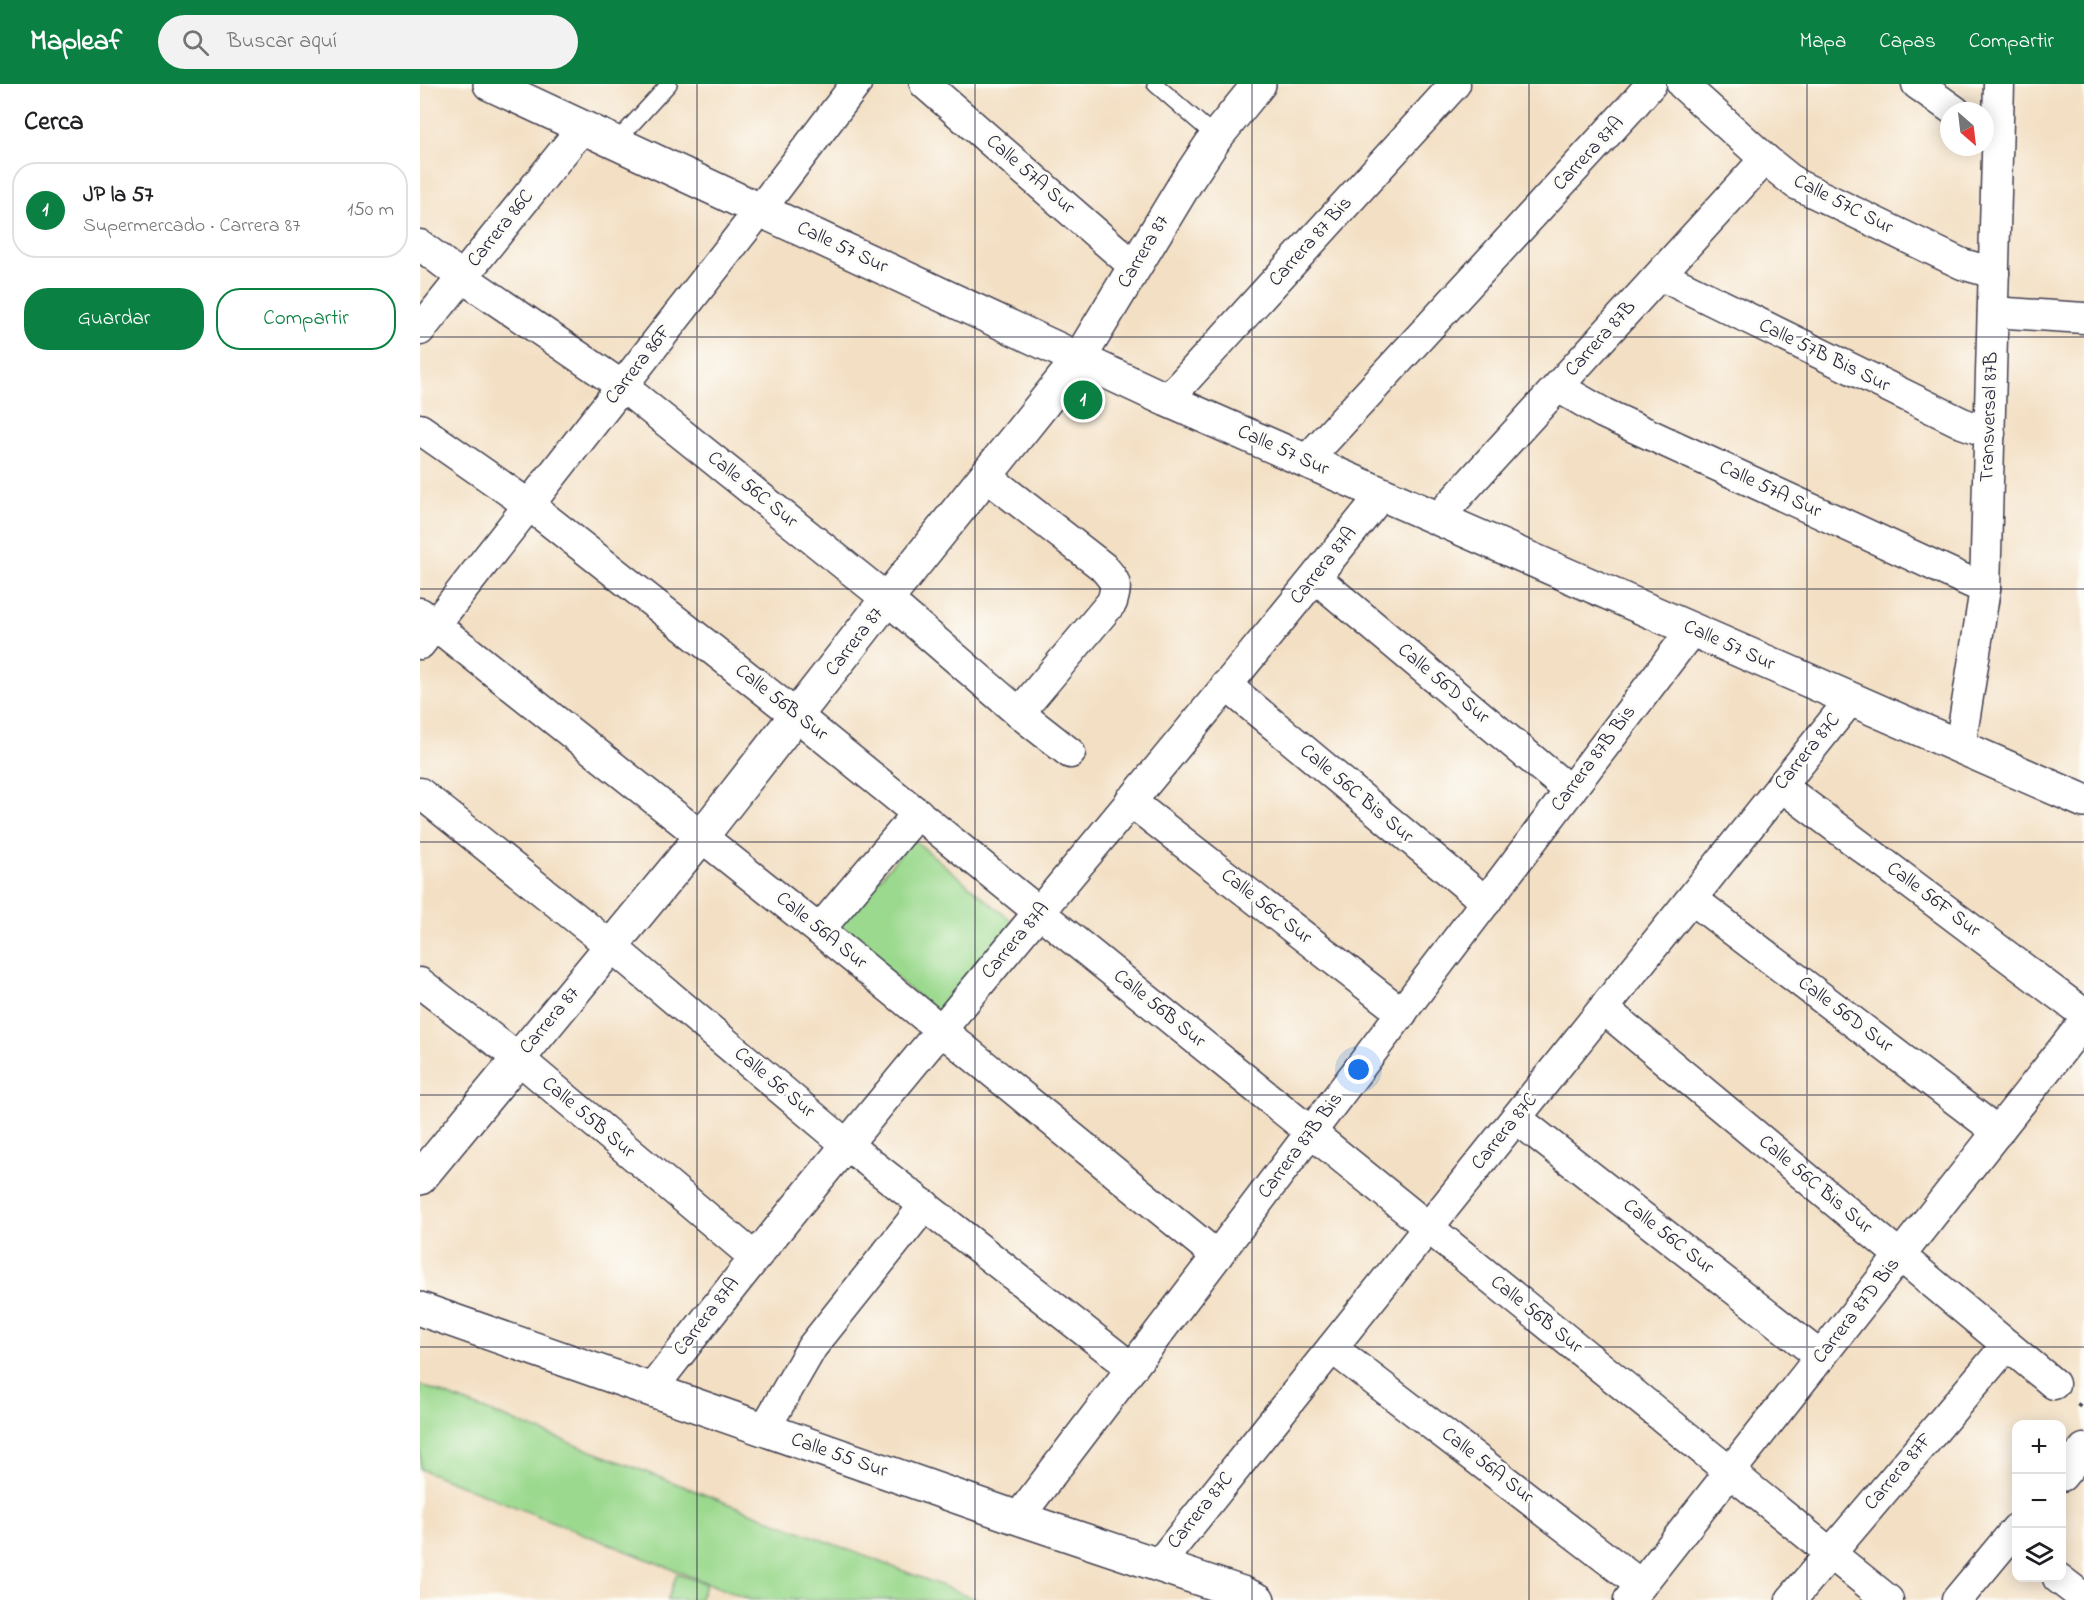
<!DOCTYPE html>
<html lang="es">
<head>
<meta charset="utf-8">
<style>
  :root { --surface:#fff; --page:#f2f2f2; --text:#202124; --muted:#757577; --line:#e0e0e0; --accent:#0b8043 }
  body { margin:0; font-family:"Indie Flower",sans-serif; background:var(--page); color:var(--text) }
  .controls { position:absolute; right:18px; bottom:18px; display:grid; overflow:hidden; border-radius:12px; box-shadow:0 3px 15px #0003 }
  .controls button { width:54px; height:54px; display:grid; place-items:center; padding:0; border:0; border-bottom:2px solid var(--line); background:var(--surface); color:var(--text); font:30px sans-serif }
  .compass { position:absolute; left:1520px; top:18px; width:54px; height:54px; border-radius:50%; background:var(--surface); box-shadow:0 3px 15px #0003; rotate:152deg }
  .you { position:absolute; left:939px; top:986px; width:21px; height:21px; margin:-15px; border:4px solid #fff; border-radius:50%; background:#1a73e8; box-shadow:0 0 0 9px #1a73e833 }
  .badge { display:grid; place-items:center; width:39px; height:39px; border-radius:50%; background:var(--accent); color:#fff; font-size:20px; font-weight:700 }
  .pin { position:absolute; translate:-50% -50%; border:3px solid #fff; box-shadow:0 2px 6px #0006 }
  .list { margin:0; padding:0; list-style:none }
  h2 { display:flex; justify-content:space-between; align-items:center; height:78px; margin:0; padding:0 24px; font-size:26px }
  h2 small { font-size:20px; font-weight:400; color:var(--muted) }
  .list li { display:grid; grid-template-columns:39px 1fr auto; gap:18px; align-items:center; box-sizing:border-box; height:96px; margin:0 12px 12px; padding:0 12px; border:2px solid var(--line); border-radius:24px }
  .list b { display:block; font-size:22px; white-space:nowrap }
  .list p { margin:0; font-size:20px; white-space:nowrap; color:var(--muted) }
  .list em { font-size:20px; font-style:normal; color:var(--muted) }
  .actions { display:flex; gap:12px; padding:18px 24px }
  .actions a { flex:1; padding:14px 0; border:2px solid var(--accent); border-radius:24px; text-align:center; font-size:21px; color:var(--accent) }
  .actions .main { background:var(--accent); color:#fff }
  .icon { flex:none; width:33px; height:33px; fill:none; stroke:currentColor; stroke-width:2; stroke-linecap:round; stroke-linejoin:round }
  .map { position:relative; flex:none; width:1664px; height:1516px; overflow:hidden }
  header { display:flex; align-items:center; gap:36px; box-sizing:border-box; height:84px; padding:0 30px; background:var(--accent); color:#fff }
  header strong { font-size:28px }
  nav { display:flex; gap:33px; margin-inline-start:auto; font-size:21px }
  .search { width:420px; height:54px; background:var(--page); display:flex; align-items:center; gap:15px; box-sizing:border-box; padding:0 21px; border-radius:33px; color:var(--muted); font-size:22px }
  main { display:flex }
  aside { flex:1; background:var(--surface) }
  .map>svg:first-child { display:block }
  .green { fill:#9bd98e; stroke:#5e7e64; stroke-width:1.5 }
  .lines { fill:none; stroke-linecap:round; stroke-linejoin:round }
  .service-casing { stroke:#413e4f; stroke-width:18 }
  .minor-casing { stroke:#413e4f; stroke-width:33 }
  .tertiary-casing { stroke:#413e4f; stroke-width:36 }
  .path { stroke:#413e4f; stroke-width:4; stroke-dasharray:4.5 4.5; stroke-linecap:butt }
  .service { stroke:#fff; stroke-width:15 }
  .minor { stroke:#fff; stroke-width:30 }
  .tertiary { stroke:#fff; stroke-width:33 }
  .grid { fill:none; stroke:#22223b; stroke-width:1.5; stroke-opacity:0.55 }
  .labels { text-anchor:middle; dominant-baseline:central; stroke-width:6; stroke-linejoin:round; paint-order:stroke }
  .street-label { font-size:20px; fill:#22223b; stroke:#fdfcf7 }
</style>
</head>
<body>
<header>
<strong>Mapleaf</strong>
<div class="search"><svg class="icon" aria-label="search" viewBox="0 0 24 24"><circle cx="10" cy="10" r="6"/><path d="M15 15l6 6"/></svg>Buscar aquí</div>
<nav><a>Mapa</a><a>Capas</a><a>Compartir</a></nav>
</header>
<main>
<aside>
<h2>Cerca<small></small></h2>
<ul class="list">
<li><span class="badge">1</span><div><b>JP la 57</b><p>Supermercado · Carrera 87</p></div><em>150 m</em></li>
</ul>
<div class="actions"><a class="main">Guardar</a><a>Compartir</a></div>
</aside>
<div class="map">
<svg width="1664" height="1516" viewBox="0 0 1664 1516">
  <rect width="100%" height="100%" fill="#fdfcf7"/>
  <filter id="ink" filterUnits="userSpaceOnUse"><feTurbulence type="fractalNoise" baseFrequency=".0167" numOctaves="2"/><feDisplacementMap in="SourceGraphic" scale="12" xChannelSelector="R" yChannelSelector="G"/><feConvolveMatrix kernelMatrix="1 2 1 2 8 2 1 2 1" color-interpolation-filters="sRGB"/></filter>
  <filter id="wash" filterUnits="userSpaceOnUse"><feTurbulence type="fractalNoise" baseFrequency=".008" numOctaves="4" result="noise"/><feDisplacementMap in="SourceGraphic" scale="24" xChannelSelector="R" yChannelSelector="G"/><feGaussianBlur stdDeviation="1.35" result="paint"/><feColorMatrix in="noise" values="0 0 0 0 0 0 0 0 0 0 0 0 0 0 0 0 0 1.4 0 .05"/><feComposite in="paint" operator="in"/></filter>
  <g filter="url(#wash)">
    <rect width="100%" height="100%" fill="#f3dfc3"/>
    <!-- green -->
    <g class="green">
      <polygon points="493,755 594,839 518,929 417,845"/>
      <polygon points="0,1301 559,1516 330,1516 0,1385"/>
      <polygon points="257,1490 286,1500 279,1516 247,1516"/>
    </g>
  </g>
  <g filter="url(#ink)">
    <g class="lines">
      <!-- service casing -->
      <g class="service-casing">
        <g id="service">
          <polyline points="735,0 796,53"/>
          <polyline points="195,59 249,0"/>
        </g>
      </g>
      <!-- minor casing -->
      <g class="minor-casing">
        <g id="minor">
          <polyline points="505,0 715,183"/>
          <polyline points="1262,0 1345,75 1376,100 1542,180 1574,189"/>
          <polyline points="1497,0 1535,27"/>
          <polyline points="0,161 42,193 202,302 467,515 599,629 650,669"/>
          <polyline points="1240,191 1542,339 1570,349"/>
          <polyline points="1573,228 1664,234"/>
          <polyline points="0,246 163,43"/>
          <polyline points="1138,303 1183,329 1565,505"/>
          <polyline points="747,316 1035,0"/>
          <polyline points="0,345 109,421 377,632 1468,1516"/>
          <polyline points="886,377 1214,20 1231,0"/>
          <path d="M566,392l117,91c12,14 15,16 9,35l-93,111"/>
          <polyline points="1018,434 1345,75"/>
          <polyline points="896,494 1150,707"/>
          <polyline points="0,529 399,846 797,1172"/>
          <polyline points="0,560 340,126 436,0"/>
          <polyline points="806,601 1066,818"/>
          <polyline points="1540,663 1565,505 1579,0"/>
          <polyline points="1361,702 1664,930"/>
          <polyline points="0,709 192,863 427,1061 712,1284"/>
          <polyline points="710,717 982,929"/>
          <polyline points="1272,815 1578,1048"/>
          <polyline points="399,846 498,729"/>
          <polyline points="0,899 99,975 334,1173"/>
          <polyline points="1184,925 1634,1300"/>
          <polyline points="1096,1034 1401,1273"/>
          <polyline points="912,1264 1221,1501"/>
          <path d="M231,1306c236,-305 491,-594 731,-896"/>
          <polyline points="344,1346 392,1263 505,1121"/>
          <polyline points="1642,1392 1664,1365"/>
          <polyline points="598,1434 1272,546"/>
          <polyline points="739,1480 1431,615"/>
          <polyline points="1638,1494 1664,1514"/>
          <polyline points="1209,1516 1664,938"/>
          <polyline points="1371,1516 1587,1261"/>
          <polyline points="1537,1516 1596,1445"/>
        </g>
      </g>
      <!-- tertiary casing -->
      <g class="tertiary-casing">
        <g id="tertiary">
          <polyline points="70,0 747,316 1664,717"/>
          <polyline points="0,1094 282,752 467,515 659,275 768,95 796,53 839,0"/>
          <polyline points="0,1225 598,1434 822,1509 838,1516"/>
        </g>
      </g>
      <!-- path -->
      <polyline class="path" points="1657,1320 1664,1325"/>
      <!-- service -->
      <use href="#service" class="service"/>
      <!-- minor -->
      <use href="#minor" class="minor"/>
      <!-- tertiary -->
      <use href="#tertiary" class="tertiary"/>
    </g>
  </g>
  <!-- grid -->
  <path class="grid" d="M277,0v1516M555,0v1516M832,0v1516M1109,0v1516M1387,0v1516M0,253h1664M0,505h1664M0,758h1664M0,1011h1664M0,1263h1664"/>
  <g class="labels">
    <!-- street labels -->
    <g class="street-label">
      <text transform="translate(1169 70) rotate(-47)">Carrera 87A</text>
      <text transform="translate(610 91) rotate(41)">Calle 57A Sur</text>
      <text transform="translate(1423 121) rotate(27)">Calle 57C Sur</text>
      <text transform="translate(81 145) rotate(-51)">Carrera 86C</text>
      <text transform="translate(891 158) rotate(-48)">Carrera 87 Bis</text>
      <text transform="translate(422 164) rotate(25)">Calle 57 Sur</text>
      <text transform="translate(724 168) rotate(-59)">Carrera 87</text>
      <text transform="translate(1181 255) rotate(-48)">Carrera 87B</text>
      <text transform="translate(1404 272) rotate(26)">Calle 57B Bis Sur</text>
      <text transform="translate(219 281) rotate(-52)">Carrera 86F</text>
      <text transform="translate(1570 333) rotate(-88)">Transversal 87B</text>
      <text transform="translate(863 367) rotate(24)">Calle 57 Sur</text>
      <text transform="translate(332 406) rotate(39)">Calle 56C Sur</text>
      <text transform="translate(1350 406) rotate(25)">Calle 57A Sur</text>
      <text transform="translate(904 482) rotate(-51)">Carrera 87A</text>
      <text transform="translate(435 558) rotate(-52)">Carrera 87</text>
      <text transform="translate(1309 562) rotate(24)">Calle 57 Sur</text>
      <text transform="translate(1023 600) rotate(40)">Calle 56D Sur</text>
      <text transform="translate(361 619) rotate(38)">Calle 56B Sur</text>
      <text transform="translate(1388 668) rotate(-51)">Carrera 87C</text>
      <text transform="translate(1174 675) rotate(-53)">Carrera 87B Bis</text>
      <text transform="translate(936 710) rotate(40)">Calle 56C Bis Sur</text>
      <text transform="translate(1513 816) rotate(37)">Calle 56F Sur</text>
      <text transform="translate(846 823) rotate(38)">Calle 56C Sur</text>
      <text transform="translate(401 847) rotate(39)">Calle 56A Sur</text>
      <text transform="translate(596 857) rotate(-50)">Carrera 87A</text>
      <text transform="translate(739 925) rotate(39)">Calle 56B Sur</text>
      <text transform="translate(1425 931) rotate(37)">Calle 56D Sur</text>
      <text transform="translate(130 937) rotate(-50)">Carrera 87</text>
      <text transform="translate(354 999) rotate(40)">Calle 56 Sur</text>
      <text transform="translate(168 1034) rotate(40)">Calle 55B Sur</text>
      <text transform="translate(1085 1048) rotate(-51)">Carrera 87C</text>
      <text transform="translate(881 1062) rotate(-53)">Carrera 87B Bis</text>
      <text transform="translate(1395 1101) rotate(40)">Calle 56C Bis Sur</text>
      <text transform="translate(1248 1153) rotate(38)">Calle 56C Sur</text>
      <text transform="translate(1437 1227) rotate(-52)">Carrera 87D Bis</text>
      <text transform="translate(1116 1231) rotate(39)">Calle 56B Sur</text>
      <text transform="translate(287 1233) rotate(-52)">Carrera 87A</text>
      <text transform="translate(419 1372) rotate(19)">Calle 55 Sur</text>
      <text transform="translate(1067 1382) rotate(38)">Calle 56A Sur</text>
      <text transform="translate(1479 1388) rotate(-50)">Carrera 87F</text>
      <text transform="translate(781 1427) rotate(-51)">Carrera 87C</text>
    </g>
  </g>
</svg>
<div class="controls">
<button>+</button>
<button>−</button>
<button><svg class="icon" aria-label="layers" viewBox="0 0 24 24"><path d="M12 4l9 5-9 5-9-5zM3 14l9 5 9-5"/></svg></button>
</div>
<svg class="compass" viewBox="-18 -18 36 36"><path d="M0-13l5 13h-10z" fill="#e53935"/><path d="M0 13l5-13h-10z" fill="#757577"/></svg>
<div class="you"></div>
<div class="pin badge" style="left:663px;top:316px">1</div>
</div>
</main>
</body>
</html>
